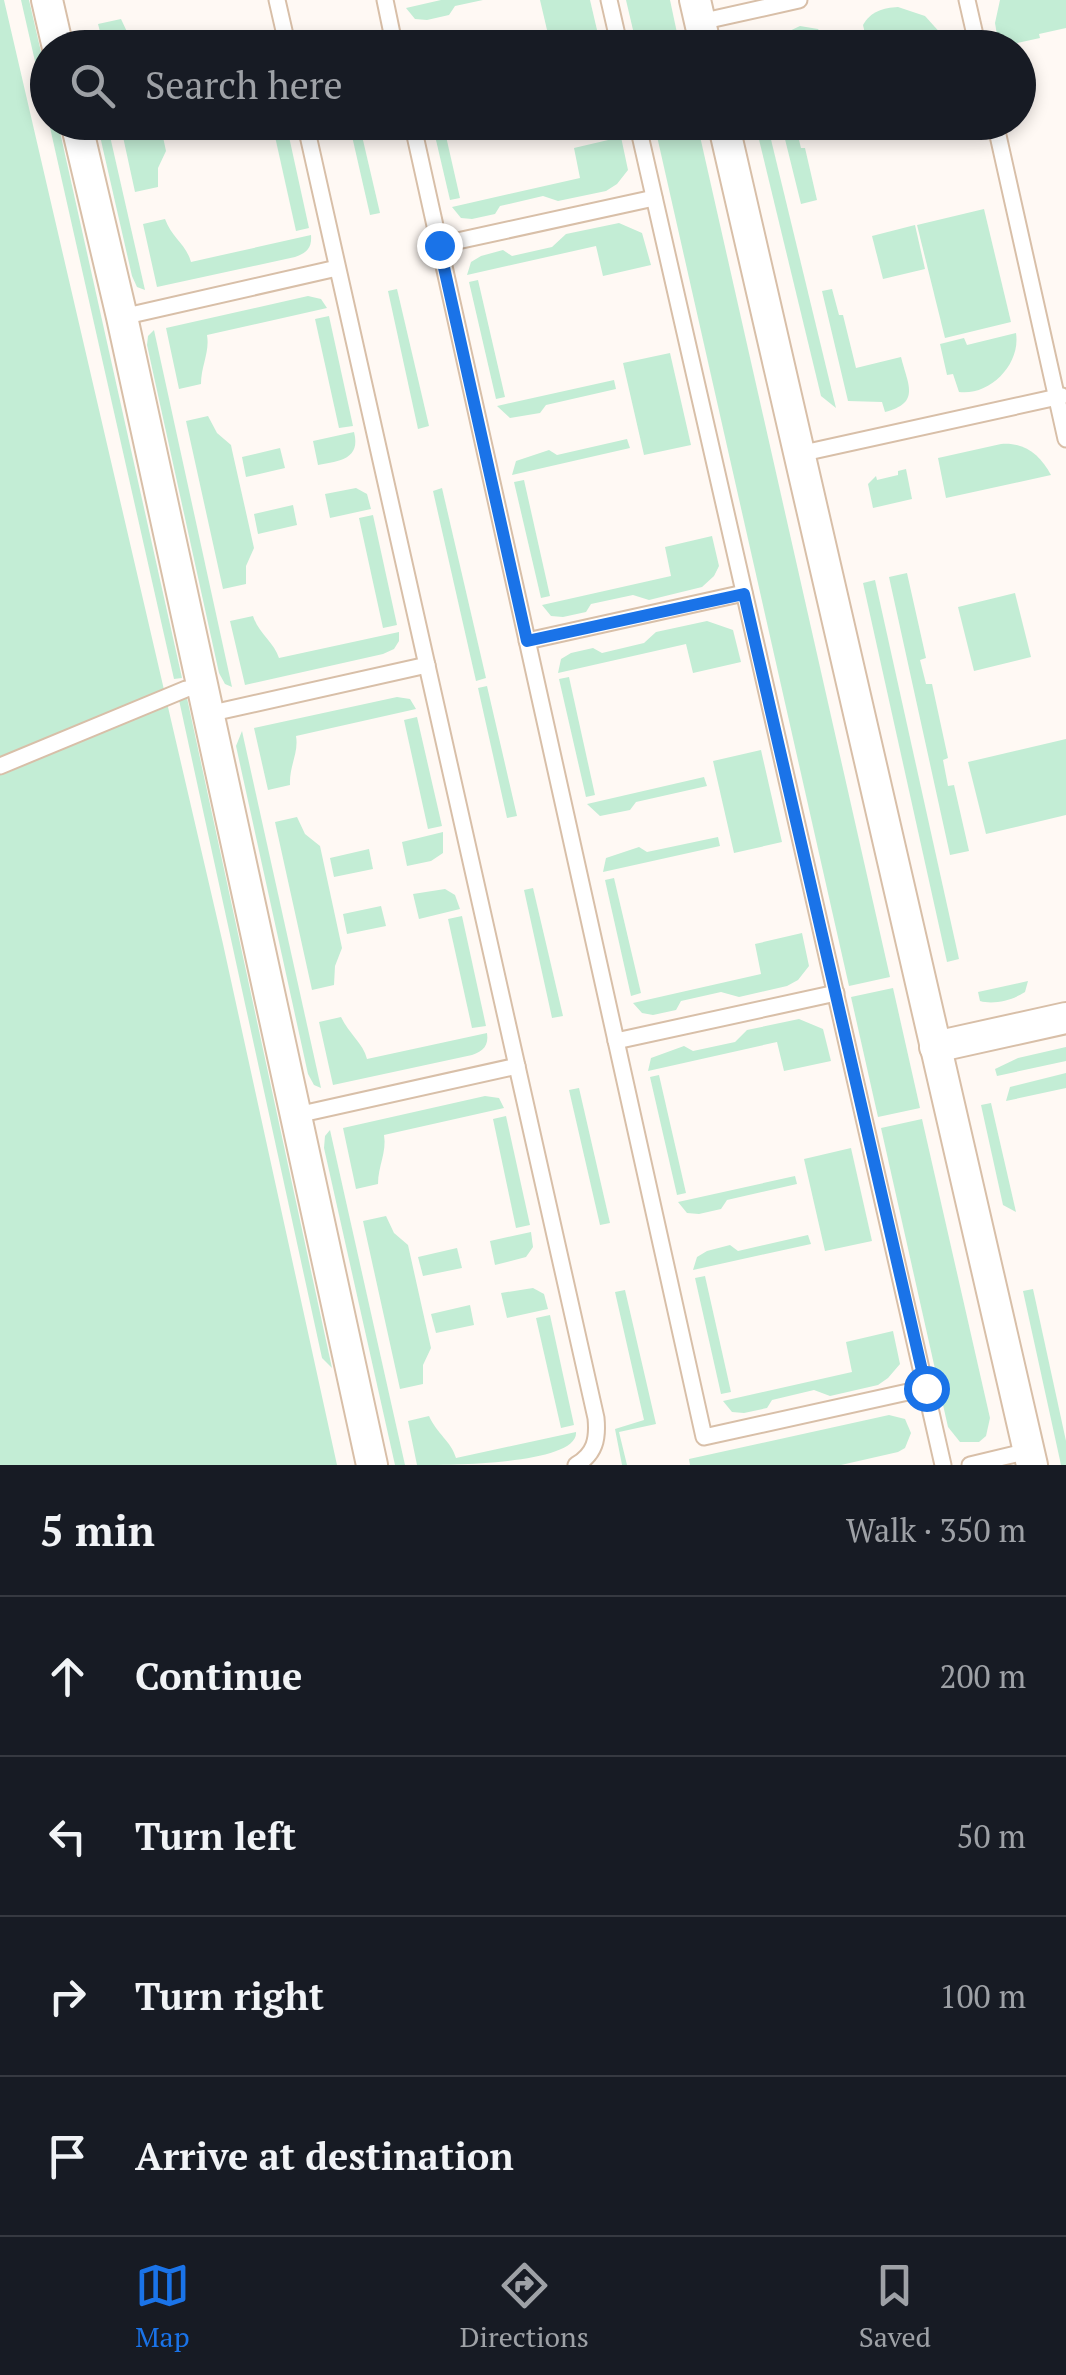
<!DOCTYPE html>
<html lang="en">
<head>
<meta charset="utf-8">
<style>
  :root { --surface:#171b24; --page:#242831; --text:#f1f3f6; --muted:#9ea1a6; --line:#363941; --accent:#1a73e8 }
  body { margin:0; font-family:"PT Serif",serif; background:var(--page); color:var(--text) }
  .stop { position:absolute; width:30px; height:30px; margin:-22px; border:8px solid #1a73e8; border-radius:50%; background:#fff }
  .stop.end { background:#1a73e8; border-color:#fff; box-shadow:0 2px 10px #0008 }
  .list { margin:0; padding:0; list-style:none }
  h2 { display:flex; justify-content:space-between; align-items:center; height:130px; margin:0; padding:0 40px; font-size:42px }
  h2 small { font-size:32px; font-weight:400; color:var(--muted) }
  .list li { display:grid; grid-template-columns:65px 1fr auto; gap:30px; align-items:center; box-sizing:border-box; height:160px; padding:0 40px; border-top:2px solid var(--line) }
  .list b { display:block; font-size:38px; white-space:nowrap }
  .list em { font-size:32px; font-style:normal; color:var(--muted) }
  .icon { flex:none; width:55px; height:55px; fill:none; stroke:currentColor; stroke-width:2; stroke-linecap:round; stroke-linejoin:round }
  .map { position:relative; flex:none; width:1066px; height:1465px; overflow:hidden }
  .search { position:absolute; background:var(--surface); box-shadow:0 5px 15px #0003; left:30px; right:30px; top:30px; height:110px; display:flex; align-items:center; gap:25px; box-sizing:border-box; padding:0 35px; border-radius:55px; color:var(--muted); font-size:38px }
  .sheet { height:770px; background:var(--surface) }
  nav { display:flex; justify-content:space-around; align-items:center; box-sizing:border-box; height:140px; border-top:2px solid var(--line); background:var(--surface); font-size:28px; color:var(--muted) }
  nav a { display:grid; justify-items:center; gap:5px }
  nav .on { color:var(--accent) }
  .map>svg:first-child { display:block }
  .green { fill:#c3edd5 }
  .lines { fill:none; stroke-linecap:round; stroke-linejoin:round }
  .service-casing { stroke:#d8bfa8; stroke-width:19 }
  .minor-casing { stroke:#d8bfa8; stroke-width:34 }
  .service { stroke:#fff; stroke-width:15 }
  .minor { stroke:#fff; stroke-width:30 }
  .route { stroke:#1a73e8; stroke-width:12 }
</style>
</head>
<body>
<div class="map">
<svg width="1066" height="1465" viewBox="0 0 1066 1465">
  <rect width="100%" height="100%" fill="#fff9f4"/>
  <!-- green -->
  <g class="green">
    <polygon points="0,0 4,0 13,39 223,944 337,1465 0,1465"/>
    <polygon points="21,0 29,0 47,78 47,114"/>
    <polygon points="441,0 483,0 455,6 449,15 427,20 415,19 406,8"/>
    <polygon points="540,0 590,0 601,47 551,47"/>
    <polygon points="626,0 670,0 680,47 637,47"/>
    <polygon points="1000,0 1066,0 1066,28 1039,34 1040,38 999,47 995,23"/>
    <path d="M898,7l27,9 18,20 -47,11h-28l-5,-22c8,-14 20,-17 35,-18z"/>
    <polygon points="121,19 129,36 142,47 104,47 98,24"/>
    <polygon points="800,26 818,29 830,47 765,47 779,36"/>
    <polygon points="49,123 58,123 182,678 174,679"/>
    <polygon points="97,123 107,123 145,290 137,287 132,276"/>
    <polygon points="120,123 160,123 166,151 158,168 158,187 135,192"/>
    <polygon points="272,123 286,123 309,228 296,231"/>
    <polygon points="349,123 359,123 380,213 370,215"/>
    <polygon points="432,123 443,123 460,198 450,200"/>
    <polygon points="654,123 697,123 890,977 849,986"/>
    <polygon points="755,123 767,123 836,408 821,396"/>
    <polygon points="781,123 799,123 800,126 796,128 801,148 805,148 817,200 801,204"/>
    <polygon points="621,137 628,170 617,184 606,191 558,201 543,196 500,206 495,214 472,219 461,218 452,207 580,178 574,148"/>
    <polygon points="984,209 1011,322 945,338 917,225"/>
    <path d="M165,219c7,19 21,25 26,43l120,-27c1,13 -4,18 -16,22l-138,30 -14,-63z"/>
    <polygon points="619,223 642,233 651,265 603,276 596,246 467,275 471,262 481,256 503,250 512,256 552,247 566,234"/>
    <polygon points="915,225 925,269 883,279 872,236"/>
    <polygon points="478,280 505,397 496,399 469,282"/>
    <polygon points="397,289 429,426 418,429 388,291"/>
    <path d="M832,289l7,26h4l13,53 45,-11c7,28 20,46 -16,55l-3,-10 -34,-1 -26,-110z"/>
    <path d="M308,296l13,3 6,9 -120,27c3,17 -6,31 -6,49l-22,5 -13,-61z"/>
    <polygon points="329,316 353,426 339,428 315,319"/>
    <polygon points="154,330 232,687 225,684 219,673 147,345 148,336"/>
    <path d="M1016,333c5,32 -27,63 -57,59l-6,-18 -6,1 -7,-31 24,-6 3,7z"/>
    <polygon points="670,353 691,445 644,455 623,363"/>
    <polygon points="614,380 616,389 546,405 540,413 510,418 497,406"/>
    <polygon points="208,416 217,433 231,445 232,450 254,548 246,566 246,584 223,589 186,421"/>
    <path d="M354,432c7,27 -14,29 -36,33l-5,-24z"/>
    <polygon points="627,439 630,448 512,475 516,461 549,450 557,455"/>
    <path d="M1001,444c24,-2 39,11 50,31l-105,23 -8,-40z"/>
    <polygon points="280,448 285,468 246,477 242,457"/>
    <polygon points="906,469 912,499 873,508 868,484 876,476 877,480 898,475 898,471"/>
    <polygon points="524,480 550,596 541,598 514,482"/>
    <polygon points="356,488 367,494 371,509 330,518 325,494"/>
    <polygon points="442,488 486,678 476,681 433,491"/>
    <polygon points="293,505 297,525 258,534 254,514"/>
    <polygon points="373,515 397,625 383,628 359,518"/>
    <polygon points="712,536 719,566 714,576 702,587 649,600 633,595 591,604 586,612 563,617 551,616 542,605 671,576 665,547"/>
    <polygon points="907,573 926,658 920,660 926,684 932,684 948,758 943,760 948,786 954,785 969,851 950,855 889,577"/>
    <polygon points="875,580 959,959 947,962 863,583"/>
    <polygon points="1015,593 1031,657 974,671 958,607"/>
    <path d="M253,616c6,18 21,26 26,42l120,-26v9l-5,8 -11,5 -138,31 -15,-64z"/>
    <polygon points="707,621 733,630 741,662 693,673 686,644 558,673 561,659 571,653 593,648 602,653 644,643 656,632"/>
    <polygon points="569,677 595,795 586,797 559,679"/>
    <polygon points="487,686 517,816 507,818 478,688"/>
    <path d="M397,697l13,2 6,10 -120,27c3,17 -7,30 -6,49l-22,5 -14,-62z"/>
    <polygon points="187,698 332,1368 322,1358 179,700"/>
    <polygon points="417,717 442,826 428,829 404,720"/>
    <polygon points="242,731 321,1088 314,1085 308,1074 236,746"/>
    <polygon points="1066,739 1066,815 986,834 968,762"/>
    <polygon points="761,750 782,842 734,853 713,761"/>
    <polygon points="704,777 707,786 636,802 630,810 600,816 587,804"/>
    <polygon points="297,817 305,834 320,846 342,948 335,966 334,985 312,990 275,822"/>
    <polygon points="443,832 443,853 431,861 407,866 402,842"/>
    <polygon points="718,837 720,846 603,872 606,858 639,847 647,852"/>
    <polygon points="369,849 373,869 334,877 330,858"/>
    <polygon points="614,878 641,993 631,996 605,880"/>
    <polygon points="533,888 563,1016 552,1018 524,890"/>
    <polygon points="445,889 455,895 460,909 419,919 413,894"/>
    <polygon points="381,906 386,926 347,934 343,914"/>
    <polygon points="462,916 486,1026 472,1028 448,919"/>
    <polygon points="802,933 809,966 798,980 787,986 739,997 721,992 681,1001 676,1010 653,1015 642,1013 633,1003 761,974 755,944"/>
    <path d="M1028,981l-3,11c-12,8 -31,13 -45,9l-2,-9z"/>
    <polygon points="893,988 920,1108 878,1117 851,997"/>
    <path d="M341,1017c8,17 22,26 26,42l120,-26c2,13 -4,18 -15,22l-139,30 -14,-63z"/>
    <polygon points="799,1019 823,1029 831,1061 784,1071 777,1042 648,1071 651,1058 684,1046 693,1051 735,1042 747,1030"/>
    <polygon points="1066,1047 1066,1061 997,1076 995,1069 1018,1058"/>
    <polygon points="1066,1073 1066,1088 1006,1101 1010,1087"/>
    <polygon points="659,1075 686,1193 677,1195 650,1077"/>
    <polygon points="579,1088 610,1223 600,1225 569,1090"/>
    <path d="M485,1096l14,2 5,10 -120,27c3,17 -6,31 -6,49l-22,5 -13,-61z"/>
    <polygon points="991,1103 1016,1212 1003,1205 981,1105"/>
    <polygon points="506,1116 530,1225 516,1228 493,1119"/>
    <polygon points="922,1119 990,1418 986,1436 979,1442 960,1442 948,1427 881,1128"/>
    <polygon points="330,1130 405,1465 395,1465 324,1148 325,1136"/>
    <polygon points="851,1148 872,1241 825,1251 804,1159"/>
    <polygon points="795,1176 797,1184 727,1200 721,1209 699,1214 687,1213 678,1202"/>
    <polygon points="386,1216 394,1233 408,1245 431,1348 423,1365 423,1384 400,1389 363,1221"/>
    <polygon points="531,1232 533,1247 526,1257 495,1265 490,1241"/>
    <polygon points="808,1235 811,1244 693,1270 697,1257 707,1251 730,1245 738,1251"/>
    <polygon points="457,1248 462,1268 423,1276 418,1257"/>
    <polygon points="705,1276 731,1392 721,1394 695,1278"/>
    <polygon points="533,1288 544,1294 548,1309 507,1318 501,1293"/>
    <polygon points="1033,1289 1066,1441 1066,1465 1061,1465 1023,1291"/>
    <polygon points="625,1290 656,1424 619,1432 627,1465 622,1465 615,1429 644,1420 615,1292"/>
    <polygon points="470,1305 474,1325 436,1333 431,1314"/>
    <polygon points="550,1315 574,1425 561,1428 536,1318"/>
    <polygon points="893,1331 900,1364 888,1378 878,1385 830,1396 814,1390 772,1400 767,1408 744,1413 732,1412 723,1401 852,1372 846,1342"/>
    <polygon points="889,1415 905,1419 911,1433 905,1448 898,1452 841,1465 690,1465 689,1459"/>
    <path d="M429,1416c8,18 22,25 27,42l120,-26c3,33 -130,33 -159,33l-9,-44z"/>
  </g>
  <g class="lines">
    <!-- service casing -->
    <g class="service-casing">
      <g id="service">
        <polyline points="277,0 288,48"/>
        <polyline points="385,0 395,48"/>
        <polyline points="609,0 620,48"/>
        <polyline points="967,0 978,48"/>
        <polyline points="700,22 799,0"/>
        <path d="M305,122l291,1296c2,21 -1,36 -20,47"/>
        <polyline points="412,122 704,1437 926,1388"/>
        <polyline points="637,122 943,1465"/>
        <polyline points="995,122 1066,439"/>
        <polyline points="439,245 654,198"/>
        <polyline points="122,317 337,268"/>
        <polyline points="799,454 1062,396"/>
        <polyline points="527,641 744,593"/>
        <polyline points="208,714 427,665"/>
        <polyline points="0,766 186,689 202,686"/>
        <polyline points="616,1041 836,993"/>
        <polyline points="297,1115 517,1066"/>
        <polyline points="970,1465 1028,1451"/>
      </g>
    </g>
    <!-- minor casing -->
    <g class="minor-casing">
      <g id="minor">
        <polyline points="47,0 58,48"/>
        <polyline points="695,0 706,48"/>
        <polyline points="76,122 122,317 372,1465"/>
        <polyline points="723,122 1032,1465"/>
        <polyline points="935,1047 1066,1018"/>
      </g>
    </g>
    <!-- service -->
    <use href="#service" class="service"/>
    <!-- minor -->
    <use href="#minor" class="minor"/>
  </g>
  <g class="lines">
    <!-- route -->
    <polyline class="route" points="439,245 527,641 744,594 926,1388"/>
  </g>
</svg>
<div class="stop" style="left:926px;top:1388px"></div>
<div class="stop end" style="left:439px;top:245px"></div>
<div class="search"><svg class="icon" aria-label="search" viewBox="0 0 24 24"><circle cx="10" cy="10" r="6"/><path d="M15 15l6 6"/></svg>Search here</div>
</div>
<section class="sheet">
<h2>5 min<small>Walk · 350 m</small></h2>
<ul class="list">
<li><svg class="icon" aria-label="ahead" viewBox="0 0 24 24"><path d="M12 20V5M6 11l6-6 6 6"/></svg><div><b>Continue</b></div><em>200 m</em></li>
<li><svg class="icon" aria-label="left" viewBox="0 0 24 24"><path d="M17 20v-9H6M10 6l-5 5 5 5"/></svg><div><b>Turn left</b></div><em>50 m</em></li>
<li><svg class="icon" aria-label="right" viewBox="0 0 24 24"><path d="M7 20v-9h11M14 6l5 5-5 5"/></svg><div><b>Turn right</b></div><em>100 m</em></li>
<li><svg class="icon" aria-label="arrive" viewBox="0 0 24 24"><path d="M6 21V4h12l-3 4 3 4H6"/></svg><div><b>Arrive at destination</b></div></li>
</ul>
</section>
<nav>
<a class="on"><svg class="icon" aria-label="map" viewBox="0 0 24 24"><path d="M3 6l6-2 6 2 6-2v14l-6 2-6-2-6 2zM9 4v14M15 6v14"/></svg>Map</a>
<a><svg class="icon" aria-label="directions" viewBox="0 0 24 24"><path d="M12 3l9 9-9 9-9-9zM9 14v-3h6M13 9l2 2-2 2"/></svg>Directions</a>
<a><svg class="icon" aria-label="saved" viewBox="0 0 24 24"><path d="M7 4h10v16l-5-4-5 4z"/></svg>Saved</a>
</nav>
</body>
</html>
